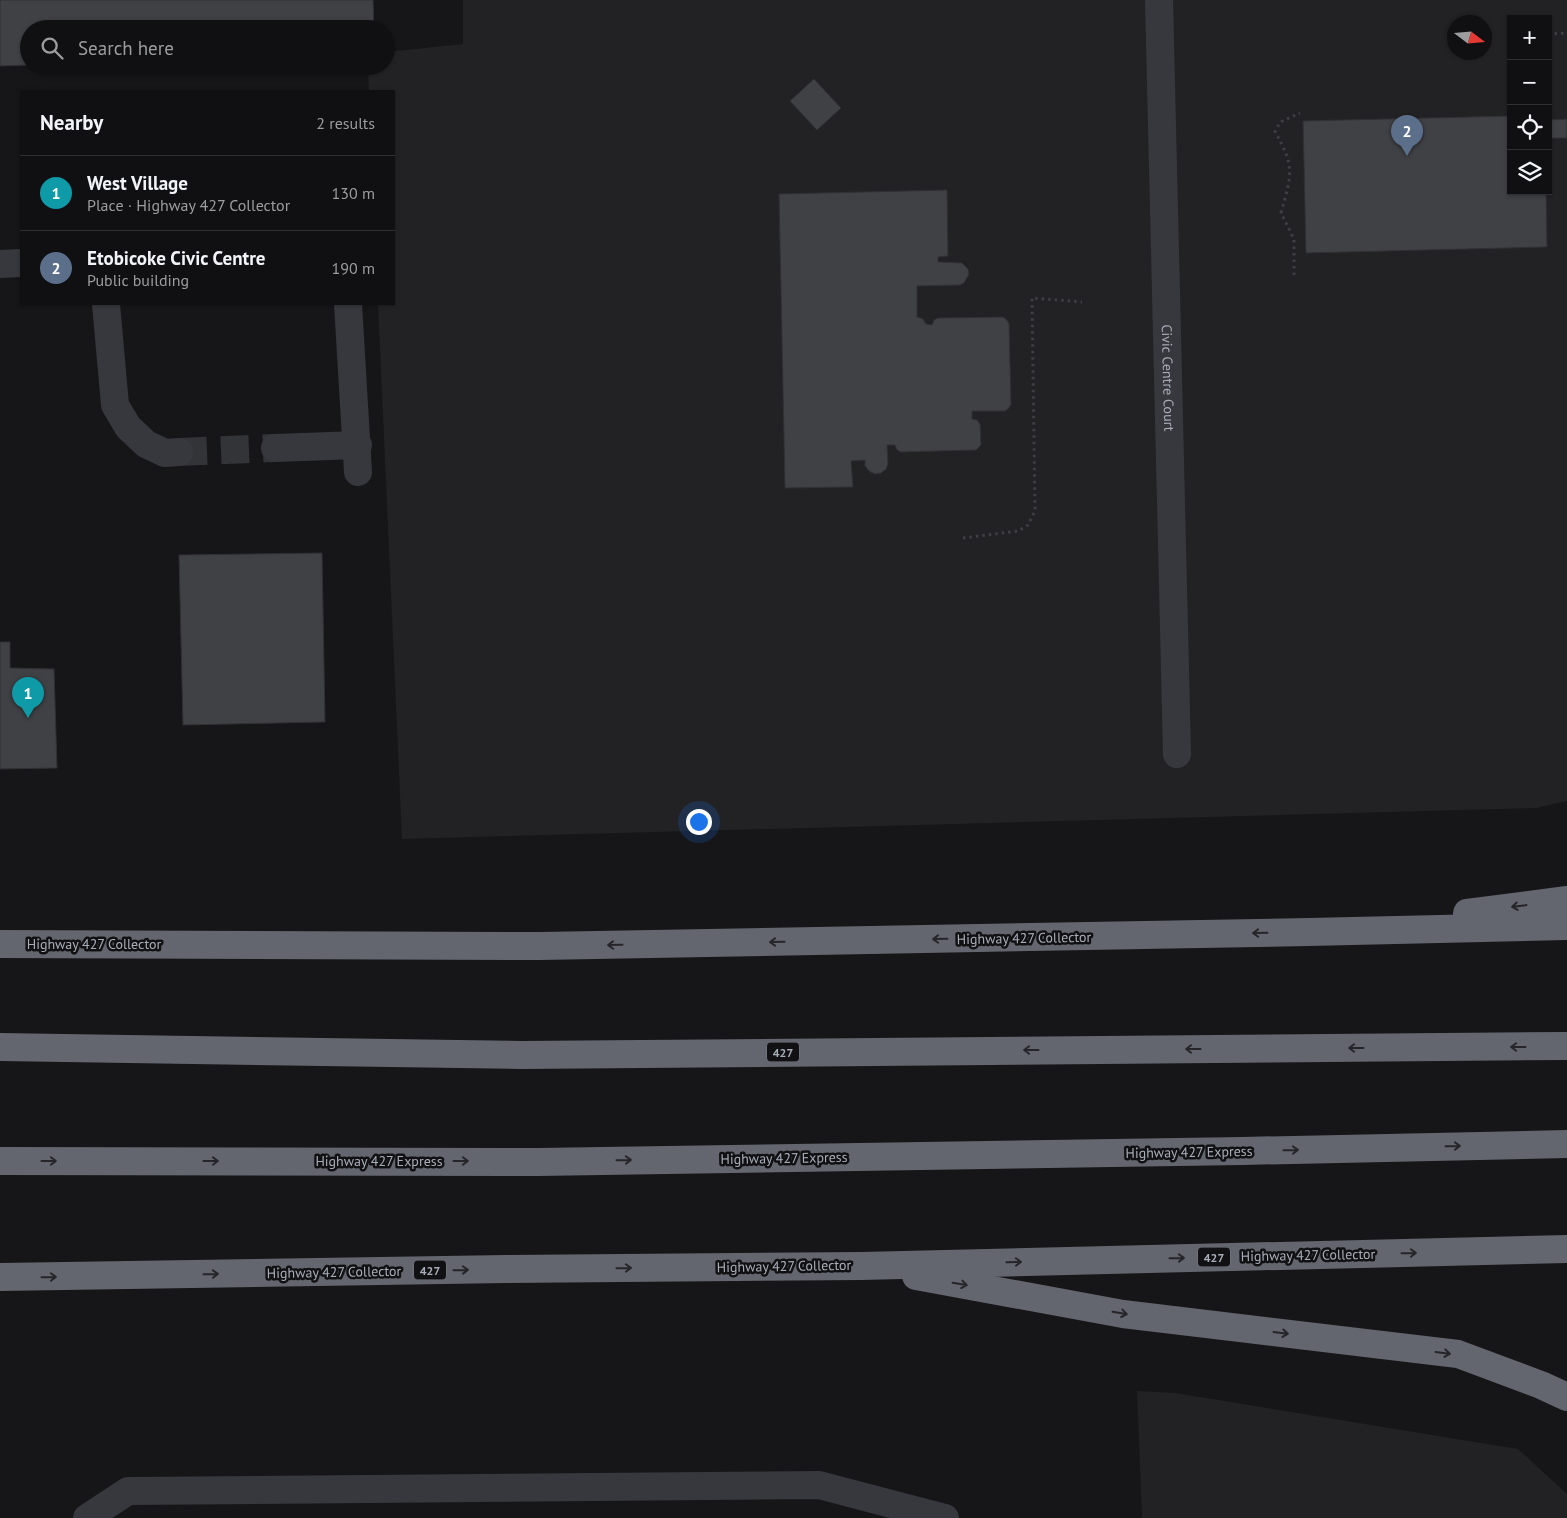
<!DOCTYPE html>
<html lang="en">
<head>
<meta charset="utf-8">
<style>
  :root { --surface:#101012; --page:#1e1e20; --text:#f1f3f6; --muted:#9c9d9f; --line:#303032; --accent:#8c9099 }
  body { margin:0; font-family:"PT Sans",sans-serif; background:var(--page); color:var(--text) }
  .controls { position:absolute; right:15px; top:15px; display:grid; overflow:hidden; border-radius:0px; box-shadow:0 1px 4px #0004 }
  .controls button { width:45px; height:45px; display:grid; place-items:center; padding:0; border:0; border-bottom:1px solid var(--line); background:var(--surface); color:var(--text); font:25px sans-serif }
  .compass { position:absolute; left:1447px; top:15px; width:45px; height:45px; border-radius:50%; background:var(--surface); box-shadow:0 1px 4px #0004; rotate:106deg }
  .you { position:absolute; left:698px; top:821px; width:18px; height:18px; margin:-12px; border:4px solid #fff; border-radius:50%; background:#1a73e8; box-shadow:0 0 0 8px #1a73e833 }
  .badge { display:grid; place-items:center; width:32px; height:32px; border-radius:50%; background:var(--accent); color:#fff; font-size:16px; font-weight:700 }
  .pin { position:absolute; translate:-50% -41px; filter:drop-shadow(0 1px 2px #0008) }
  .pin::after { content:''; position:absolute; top:26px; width:18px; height:15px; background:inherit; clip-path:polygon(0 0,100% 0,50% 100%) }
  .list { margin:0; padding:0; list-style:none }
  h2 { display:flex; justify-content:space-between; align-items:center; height:65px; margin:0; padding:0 20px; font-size:21px }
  h2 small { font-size:16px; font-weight:400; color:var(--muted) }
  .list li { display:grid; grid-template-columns:32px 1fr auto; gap:15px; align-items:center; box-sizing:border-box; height:75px; padding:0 20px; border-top:1px solid var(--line) }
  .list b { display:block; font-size:19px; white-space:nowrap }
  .list p { margin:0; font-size:16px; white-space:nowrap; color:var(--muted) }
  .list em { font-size:16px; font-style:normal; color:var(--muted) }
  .icon { flex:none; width:28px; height:28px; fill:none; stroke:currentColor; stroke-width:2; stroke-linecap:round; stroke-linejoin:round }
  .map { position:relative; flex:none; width:1567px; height:1518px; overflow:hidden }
  .search { position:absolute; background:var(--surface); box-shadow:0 1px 4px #0004; left:20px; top:20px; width:375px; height:55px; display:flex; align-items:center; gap:12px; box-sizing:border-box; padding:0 18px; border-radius:28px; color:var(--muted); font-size:19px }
  .panel { position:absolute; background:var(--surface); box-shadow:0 1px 4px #0004; left:20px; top:90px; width:375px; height:215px; border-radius:0px }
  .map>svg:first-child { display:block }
  .built { fill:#222225; fill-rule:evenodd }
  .building { fill:#404145; stroke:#303034 }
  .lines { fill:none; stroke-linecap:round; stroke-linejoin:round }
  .minor-tunnel { stroke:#333438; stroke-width:28; stroke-dasharray:28 14; stroke-linecap:butt }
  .path { stroke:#3d3f44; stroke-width:3; stroke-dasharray:2.5 4; stroke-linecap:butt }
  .minor { stroke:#37383d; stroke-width:28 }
  .highway { stroke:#63666e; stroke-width:28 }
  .oneway { stroke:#26262a }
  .labels { text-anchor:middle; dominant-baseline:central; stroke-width:5; stroke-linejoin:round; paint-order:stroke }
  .shield { fill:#111113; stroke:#7b7e86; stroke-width:1 }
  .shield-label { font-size:12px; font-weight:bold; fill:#a8adb8 }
  .street-label { font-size:14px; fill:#a8adb8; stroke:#111113 }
</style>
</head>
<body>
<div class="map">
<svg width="1567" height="1518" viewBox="0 0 1567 1518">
  <rect width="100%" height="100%" fill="#161618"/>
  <!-- built -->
  <g class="built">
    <path d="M463,0h1104v801l-31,7 -1134,31 -24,-535h16v-213h-25l-1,-25h18v-14l77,-8zM1511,19h37v172h-37zM1454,22h30v30h-30z"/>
    <polygon points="1137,1391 1175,1393 1518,1449 1567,1494 1567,1518 1142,1518"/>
  </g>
  <!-- building -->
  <g class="building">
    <polygon points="0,0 373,0 374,29 29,29 29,65 0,66"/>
    <polygon points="814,79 841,108 817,130 790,101"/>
    <polygon points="1511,116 1511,191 1546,191 1547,247 1306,253 1303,121"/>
    <polygon points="1567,119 1567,138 1548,138 1548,120"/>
    <polygon points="947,190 948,256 938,257 938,262 962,263 968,269 969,274 964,283 960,285 917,286 917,317 923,319 926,324 932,325 934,320 938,318 1003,317 1007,320 1009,324 1011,404 1009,408 1005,411 972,411 972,419 977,420 980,424 981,445 976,450 901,452 897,450 895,445 887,445 888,464 886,469 881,473 875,474 869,471 865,466 865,460 851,461 853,487 785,488 779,194"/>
    <polygon points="322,553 325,722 183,725 179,555"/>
    <polygon points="0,642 10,642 10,668 54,669 57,768 0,769"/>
  </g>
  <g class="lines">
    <!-- minor-tunnel -->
    <polyline class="minor-tunnel" points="179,452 275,448"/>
    <!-- path -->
    <g class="path">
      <polyline points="1516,19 1517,19"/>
      <polyline points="1548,34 1567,33"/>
      <path d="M1294,275v-36l-13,-26c10,-37 15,-46 -6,-81l5,-10 20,-9"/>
      <polyline points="963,538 1018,531 1028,525 1035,511 1032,298 1082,302"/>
    </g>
    <!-- minor -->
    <g class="minor">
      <path id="s1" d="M1159,0l18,754"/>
      <polyline points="0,264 21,263"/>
      <polyline points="106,304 115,405 128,427 146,444 165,453 179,452"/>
      <polyline points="348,304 358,472"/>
      <polyline points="275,448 358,445"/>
      <polyline points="87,1518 128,1491 819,1485 945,1518"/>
    </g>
    <!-- highway -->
    <g class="highway">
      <polyline points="1467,913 1567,900"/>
      <polyline points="0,944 540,946 1309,932 1567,926"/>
      <polyline points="0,1047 521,1055 1567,1046"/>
      <polyline points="0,1161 538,1162 1242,1151 1567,1144"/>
      <polyline points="916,1276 1123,1314 1458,1354 1541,1385 1567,1397"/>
      <polyline points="0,1277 506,1269 861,1266 1567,1249"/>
    </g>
  </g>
  <!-- one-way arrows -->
  <defs><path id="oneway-shaft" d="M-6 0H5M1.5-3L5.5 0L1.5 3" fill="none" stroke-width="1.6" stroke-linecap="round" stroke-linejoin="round" transform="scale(1.25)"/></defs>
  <g class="oneway">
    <use href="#oneway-shaft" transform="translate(1519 906) rotate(173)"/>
    <use href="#oneway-shaft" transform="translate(1260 933) rotate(179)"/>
    <use href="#oneway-shaft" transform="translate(940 939) rotate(179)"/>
    <use href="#oneway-shaft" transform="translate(777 942) rotate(179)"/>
    <use href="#oneway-shaft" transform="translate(615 945) rotate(179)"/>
    <use href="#oneway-shaft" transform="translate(1518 1047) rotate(180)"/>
    <use href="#oneway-shaft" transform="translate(1356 1048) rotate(180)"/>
    <use href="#oneway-shaft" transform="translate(1193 1049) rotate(180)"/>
    <use href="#oneway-shaft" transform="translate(1031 1050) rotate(180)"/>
    <use href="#oneway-shaft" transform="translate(1453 1146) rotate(-1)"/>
    <use href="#oneway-shaft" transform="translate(1291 1150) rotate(-1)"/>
    <use href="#oneway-shaft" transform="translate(624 1160) rotate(-1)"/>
    <use href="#oneway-shaft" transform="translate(49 1161)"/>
    <use href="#oneway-shaft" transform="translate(211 1161)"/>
    <use href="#oneway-shaft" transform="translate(461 1161)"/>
    <use href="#oneway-shaft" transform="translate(1409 1253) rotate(-1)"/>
    <use href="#oneway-shaft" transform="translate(1177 1258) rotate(-1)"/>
    <use href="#oneway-shaft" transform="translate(1014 1262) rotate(-1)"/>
    <use href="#oneway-shaft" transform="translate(624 1268) rotate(-1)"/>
    <use href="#oneway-shaft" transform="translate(461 1270) rotate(-1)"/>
    <use href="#oneway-shaft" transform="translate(211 1274) rotate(-1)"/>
    <use href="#oneway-shaft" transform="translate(49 1277) rotate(-1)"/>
    <use href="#oneway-shaft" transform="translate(960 1284) rotate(10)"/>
    <use href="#oneway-shaft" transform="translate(1120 1313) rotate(9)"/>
    <use href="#oneway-shaft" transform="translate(1281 1333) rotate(7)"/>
    <use href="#oneway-shaft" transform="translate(1443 1353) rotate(7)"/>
  </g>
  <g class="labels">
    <!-- shield labels -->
    <g class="shield">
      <rect x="767" y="1042.5" width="32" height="19" rx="4"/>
      <rect x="1198" y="1247.5" width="32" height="19" rx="4"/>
      <rect x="414" y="1260.5" width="32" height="19" rx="4"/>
    </g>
    <g class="shield-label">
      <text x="783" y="1052">427</text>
      <text x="1214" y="1257">427</text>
      <text x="430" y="1270">427</text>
    </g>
    <!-- street labels -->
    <g class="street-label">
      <text stroke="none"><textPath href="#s1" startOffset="378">Civic Centre Court</textPath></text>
      <text transform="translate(1024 938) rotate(-1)">Highway 427 Collector</text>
      <text x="94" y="944">Highway 427 Collector</text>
      <text transform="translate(1189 1152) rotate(-1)">Highway 427 Express</text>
      <text transform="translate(784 1158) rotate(-1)">Highway 427 Express</text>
      <text x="379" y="1161">Highway 427 Express</text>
      <text transform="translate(1308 1255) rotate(-1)">Highway 427 Collector</text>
      <text transform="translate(784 1266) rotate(-1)">Highway 427 Collector</text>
      <text transform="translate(334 1272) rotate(-1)">Highway 427 Collector</text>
    </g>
  </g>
</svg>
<div class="controls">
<button>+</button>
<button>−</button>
<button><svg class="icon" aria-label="locate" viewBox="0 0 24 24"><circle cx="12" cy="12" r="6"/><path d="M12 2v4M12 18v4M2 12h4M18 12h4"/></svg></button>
<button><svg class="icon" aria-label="layers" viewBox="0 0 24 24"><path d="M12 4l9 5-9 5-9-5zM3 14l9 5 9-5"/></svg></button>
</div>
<svg class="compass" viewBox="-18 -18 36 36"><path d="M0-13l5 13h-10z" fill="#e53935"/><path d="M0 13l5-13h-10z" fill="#9c9d9f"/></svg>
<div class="you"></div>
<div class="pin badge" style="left:28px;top:718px;background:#0f9aa8">1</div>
<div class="pin badge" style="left:1407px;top:156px;background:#5c6f8a">2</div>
<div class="search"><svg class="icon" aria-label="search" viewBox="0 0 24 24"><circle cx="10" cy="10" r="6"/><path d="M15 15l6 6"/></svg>Search here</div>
<section class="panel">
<h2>Nearby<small>2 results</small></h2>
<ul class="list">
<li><span class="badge" style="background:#0f9aa8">1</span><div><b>West Village</b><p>Place · Highway 427 Collector</p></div><em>130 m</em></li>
<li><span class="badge" style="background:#5c6f8a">2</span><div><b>Etobicoke Civic Centre</b><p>Public building</p></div><em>190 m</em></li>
</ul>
</section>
</div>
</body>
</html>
